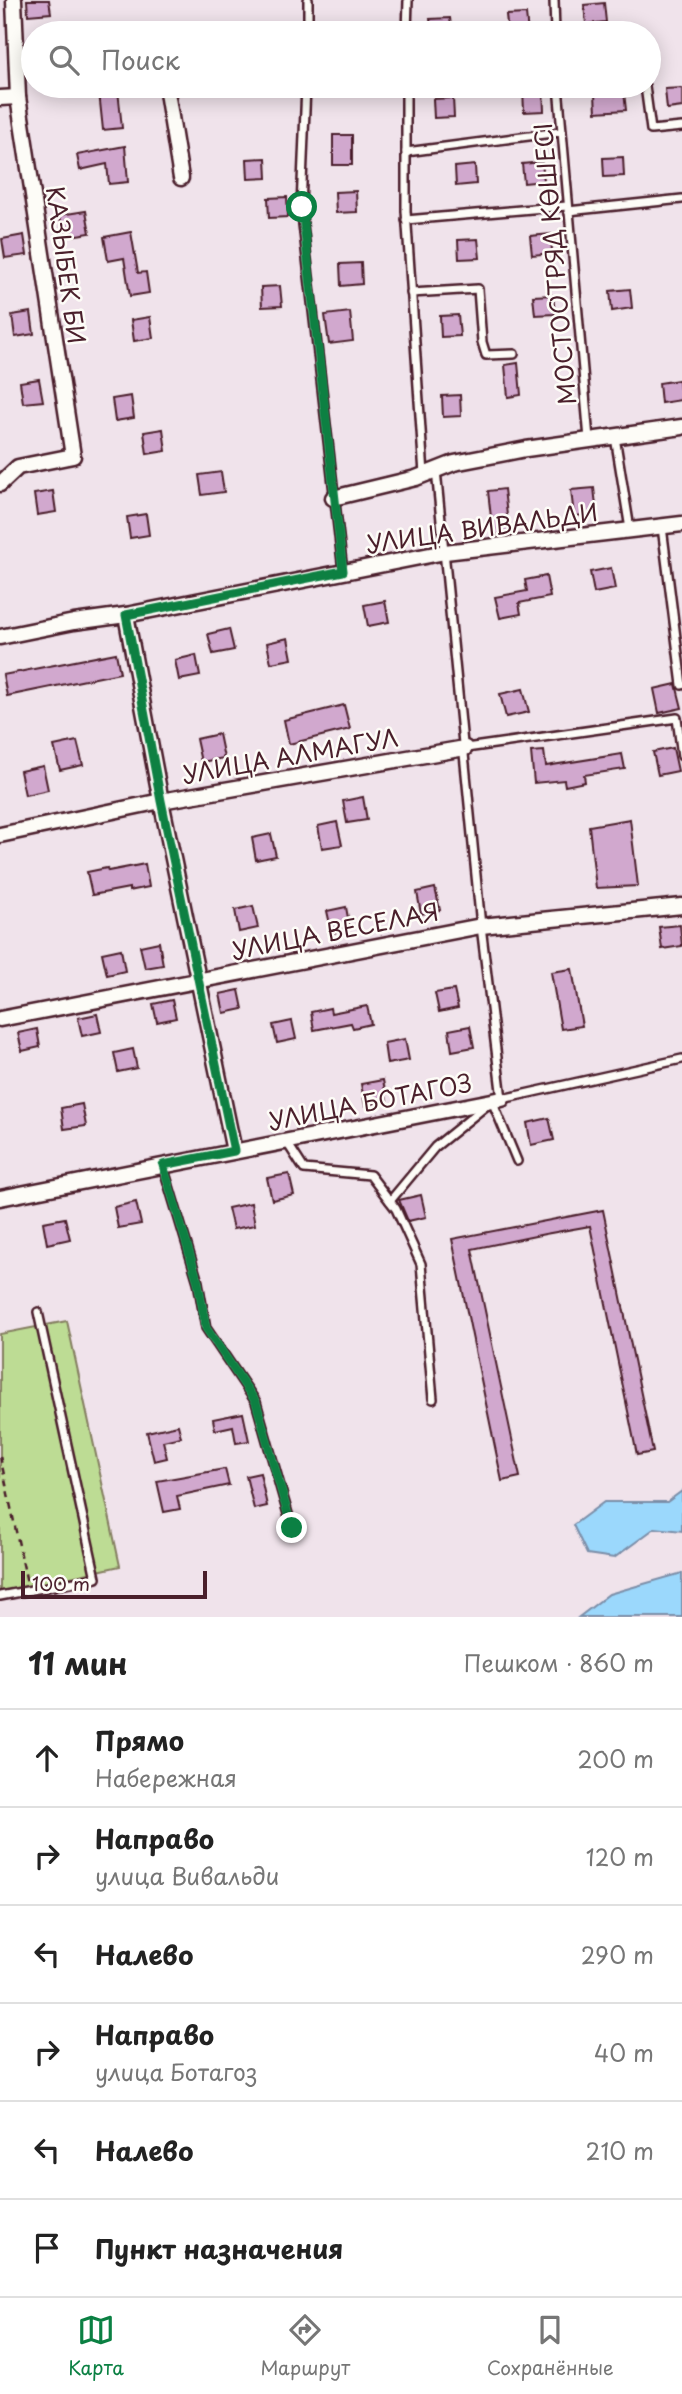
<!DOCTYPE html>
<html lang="ru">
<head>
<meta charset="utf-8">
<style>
  :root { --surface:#fff; --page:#f2f2f2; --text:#222; --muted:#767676; --line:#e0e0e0; --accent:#0b8043 }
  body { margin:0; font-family:"Playpen Sans",sans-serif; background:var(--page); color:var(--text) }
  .scale { position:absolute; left:21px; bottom:18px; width:186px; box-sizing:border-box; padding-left:7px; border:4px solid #4a1f2b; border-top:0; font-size:19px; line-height:24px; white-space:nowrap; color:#4a1f2b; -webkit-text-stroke:5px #fdfcf7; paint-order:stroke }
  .stop { position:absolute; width:21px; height:21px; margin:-16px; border:5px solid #0b8043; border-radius:50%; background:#fff }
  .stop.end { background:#0b8043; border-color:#fff; box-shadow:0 2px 7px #0008 }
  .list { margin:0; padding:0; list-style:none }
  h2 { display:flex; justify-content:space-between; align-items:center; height:91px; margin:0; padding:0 28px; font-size:30px }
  h2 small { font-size:23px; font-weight:400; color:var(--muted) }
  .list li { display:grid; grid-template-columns:46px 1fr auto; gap:21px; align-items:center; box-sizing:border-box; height:98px; padding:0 28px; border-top:2px solid var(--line) }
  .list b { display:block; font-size:26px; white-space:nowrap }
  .list p { margin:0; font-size:23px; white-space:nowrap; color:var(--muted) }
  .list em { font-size:23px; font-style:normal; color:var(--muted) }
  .icon { flex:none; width:38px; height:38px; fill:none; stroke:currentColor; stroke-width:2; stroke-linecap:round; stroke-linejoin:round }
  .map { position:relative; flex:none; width:682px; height:1617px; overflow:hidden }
  .search { position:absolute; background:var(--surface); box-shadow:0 4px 18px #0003; left:21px; right:21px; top:21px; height:77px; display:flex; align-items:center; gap:18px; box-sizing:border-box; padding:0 24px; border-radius:38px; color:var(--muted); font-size:26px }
  .sheet { height:679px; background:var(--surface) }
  nav { display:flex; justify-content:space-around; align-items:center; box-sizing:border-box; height:98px; border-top:2px solid var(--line); background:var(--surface); font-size:19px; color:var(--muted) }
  nav a { display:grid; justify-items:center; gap:4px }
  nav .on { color:var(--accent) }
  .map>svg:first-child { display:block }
  .green { fill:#bddc94; stroke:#847e60; stroke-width:2 }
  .water { fill:#9bd8fc; stroke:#7b8ea8; stroke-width:2 }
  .building { fill:#d1a8ce; stroke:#4a1f2b; stroke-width:2 }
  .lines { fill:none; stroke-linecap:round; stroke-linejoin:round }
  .lane-casing { stroke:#4a1f2b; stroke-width:12 }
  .street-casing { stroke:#4a1f2b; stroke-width:19 }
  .path { stroke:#4a1f2b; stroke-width:2.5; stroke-dasharray:7 5; stroke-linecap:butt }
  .lane { stroke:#fdfcf7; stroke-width:7 }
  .street { stroke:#fdfcf7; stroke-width:14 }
  .route { stroke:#0b8043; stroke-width:9 }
  .labels { text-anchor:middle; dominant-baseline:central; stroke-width:5; stroke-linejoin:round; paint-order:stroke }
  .street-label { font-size:24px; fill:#4a1f2b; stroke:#fdfcf7 }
</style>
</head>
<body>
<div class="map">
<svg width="682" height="1617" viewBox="0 0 682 1617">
  <rect width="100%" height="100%" fill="#f0e3eb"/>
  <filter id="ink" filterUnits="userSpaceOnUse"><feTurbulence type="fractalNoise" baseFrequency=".0143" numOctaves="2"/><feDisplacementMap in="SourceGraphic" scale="14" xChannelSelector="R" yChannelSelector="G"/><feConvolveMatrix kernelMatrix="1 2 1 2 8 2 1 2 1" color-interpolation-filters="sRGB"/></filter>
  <g filter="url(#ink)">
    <!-- green -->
    <polygon class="green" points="67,1321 120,1566 0,1593 0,1334"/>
    <!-- water -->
    <g class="water">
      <polygon points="682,1491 682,1531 655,1528 614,1558 587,1554 573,1525 604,1502 667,1502"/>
      <polygon points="682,1573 682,1617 579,1617 609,1594"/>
    </g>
    <!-- building -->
    <g class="building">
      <polygon points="27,0 49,0 51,13 28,15"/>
      <polygon points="604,3 606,22 586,24 584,5"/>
      <polygon points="526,14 528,33 508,33 506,15"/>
      <polygon points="450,18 452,33 432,33 430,19"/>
      <polygon points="543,87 544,111 524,112 523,88"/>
      <polygon points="682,88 682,107 667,109 665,89"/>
      <polygon points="118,90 122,128 103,130 99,92"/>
      <polygon points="624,92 626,110 596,112 595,94"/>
      <polygon points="453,98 454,117 434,118 433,99"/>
      <rect x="333" y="135" width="19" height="30"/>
      <polygon points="125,146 128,182 109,184 107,164 80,170 77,155"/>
      <polygon points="623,157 624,176 604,177 603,158"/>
      <polygon points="266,158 267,178 248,179 247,159"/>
      <polygon points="542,162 544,181 524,183 522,164"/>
      <polygon points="475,165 476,184 456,186 455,167"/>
      <polygon points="356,191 357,212 336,213 335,192"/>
      <polygon points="287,197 288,217 269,218 268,198"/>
      <polygon points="86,211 90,233 63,237 60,215"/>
      <polygon points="131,232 138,273 146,272 149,293 130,296 124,258 108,261 104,237"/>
      <polygon points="551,234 552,253 532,255 530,236"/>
      <polygon points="24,235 27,255 5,258 2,239"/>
      <polygon points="478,239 480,258 459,259 458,240"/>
      <polygon points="361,263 362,284 341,286 340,264"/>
      <polygon points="280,286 282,306 262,307 261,287"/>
      <polygon points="630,289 632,308 612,311 610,291"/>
      <polygon points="553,295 555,314 535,315 533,296"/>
      <polygon points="31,312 34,334 15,337 12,315"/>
      <polygon points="350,312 353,341 329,344 325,315"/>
      <polygon points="458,315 460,336 441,337 440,316"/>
      <polygon points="150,317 153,338 134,341 131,320"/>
      <polygon points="518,363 521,395 508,397 505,365"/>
      <polygon points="39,379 43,401 23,403 20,382"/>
      <polygon points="679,380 681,400 661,403 659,383"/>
      <polygon points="460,395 461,416 443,417 442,396"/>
      <polygon points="131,396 134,418 115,421 112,399"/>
      <polygon points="163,429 166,451 147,454 144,432"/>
      <polygon points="221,472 224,492 202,495 199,475"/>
      <polygon points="594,488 597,514 574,516 571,490"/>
      <polygon points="504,489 509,533 493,535 488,491"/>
      <polygon points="53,491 56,512 37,515 34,494"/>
      <polygon points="146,514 149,535 130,538 127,517"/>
      <polygon points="611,568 615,589 594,593 590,572"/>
      <polygon points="546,576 550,597 519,603 521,614 500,618 495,597 527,591 525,580"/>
      <polygon points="385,601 389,622 368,626 364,605"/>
      <polygon points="229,629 234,650 213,654 208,634"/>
      <polygon points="288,638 292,659 271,663 267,643"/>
      <polygon points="116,653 120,673 7,696 3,675"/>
      <polygon points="196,655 200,676 179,680 175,660"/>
      <polygon points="676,684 682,708 659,713 654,689"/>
      <polygon points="523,689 529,712 506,717 500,694"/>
      <polygon points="344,705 350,729 289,744 284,720"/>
      <polygon points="219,734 224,758 201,762 196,739"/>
      <polygon points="77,741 83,765 60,770 54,746"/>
      <polygon points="673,748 678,771 658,775 653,752"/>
      <polygon points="544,751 546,766 622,754 625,769 584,775 585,782 565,786 564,780 534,783 531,752"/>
      <polygon points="43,766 48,790 25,795 20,771"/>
      <polygon points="363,797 367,820 347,823 343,801"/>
      <polygon points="630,819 638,886 596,888 589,826"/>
      <polygon points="337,822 342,845 322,848 318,826"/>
      <polygon points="271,834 276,856 256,860 252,838"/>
      <polygon points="145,864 149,887 129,891 129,888 92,895 87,872 107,868 108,871"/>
      <polygon points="435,888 440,910 421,914 417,892"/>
      <polygon points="253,906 258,928 239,932 235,910"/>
      <polygon points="346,907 350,929 332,933 327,911"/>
      <polygon points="680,925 682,946 662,949 659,927"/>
      <polygon points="159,942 163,965 145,968 140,946"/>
      <polygon points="121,949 125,971 107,975 102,953"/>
      <polygon points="572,969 582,1026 561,1029 551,972"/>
      <polygon points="239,990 243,1009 224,1013 220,994"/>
      <polygon points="454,990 458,1008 439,1012 435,993"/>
      <polygon points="172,1000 176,1018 157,1022 153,1004"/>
      <polygon points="367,1006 371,1024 353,1028 351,1023 314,1030 311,1012 330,1008 331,1013"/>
      <polygon points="97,1014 101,1032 82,1036 78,1018"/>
      <polygon points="292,1021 296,1039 277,1043 273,1025"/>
      <polygon points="470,1026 474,1047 452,1051 449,1030"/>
      <polygon points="37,1029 40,1047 22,1051 18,1033"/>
      <polygon points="405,1039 409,1060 387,1064 384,1043"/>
      <polygon points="133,1049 137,1068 118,1072 114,1053"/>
      <polygon points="383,1080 387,1101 365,1105 361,1084"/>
      <polygon points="82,1104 86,1126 64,1129 61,1108"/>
      <polygon points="549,1118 554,1140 531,1145 527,1123"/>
      <polygon points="289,1174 294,1195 272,1200 267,1178"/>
      <polygon points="421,1195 426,1217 408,1221 399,1200"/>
      <polygon points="136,1202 141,1224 118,1228 114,1207"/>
      <polygon points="251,1203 255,1225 233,1229 228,1208"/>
      <polygon points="603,1210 653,1452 637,1455 590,1226 545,1234 472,1249 520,1477 502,1481 452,1239"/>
      <polygon points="65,1218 70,1239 47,1244 43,1222"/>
      <polygon points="243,1413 249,1441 236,1443 233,1426 215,1430 213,1419"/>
      <polygon points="178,1425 181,1437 163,1441 167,1458 154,1461 147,1432"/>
      <polygon points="225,1469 229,1485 177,1496 180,1509 164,1512 157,1481"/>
      <polygon points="260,1473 267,1506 254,1509 246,1476"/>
    </g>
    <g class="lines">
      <!-- lane casing -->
      <g class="lane-casing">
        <g id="lane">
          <polyline points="554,0 555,33"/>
          <polyline points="308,33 308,0"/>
          <polyline points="407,33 408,0"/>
          <polyline points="306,86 301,207 343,571"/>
          <polyline points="406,86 406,211 424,474"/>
          <polyline points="558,86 589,439"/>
          <polyline points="645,86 651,130 682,127"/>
          <polyline points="406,152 560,132"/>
          <polyline points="568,211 682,199"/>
          <polyline points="406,220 567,206"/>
          <polyline points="411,293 478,289 482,342 486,355 514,354"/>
          <polyline points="615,437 630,529"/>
          <polyline points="436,470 481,926 502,1099 682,1059"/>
          <polyline points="662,527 682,685"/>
          <polyline points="466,748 677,718 682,756"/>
          <polyline points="286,1141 304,1169 370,1175 396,1209 421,1264 433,1399"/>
          <polyline points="163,1166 198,1282 206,1328 256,1402 292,1528"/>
          <polyline points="390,1201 435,1147 492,1101 517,1161"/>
          <polyline points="0,1596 96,1578 38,1312"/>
        </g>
      </g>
      <!-- street casing -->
      <g class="street-casing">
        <g id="street">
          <polyline points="166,86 181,178"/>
          <polyline points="0,98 18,97"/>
          <polyline points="0,484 18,467 73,456 18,97 14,0"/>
          <polyline points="333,498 416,478 454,463 526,449 682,427"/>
          <polyline points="126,615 161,801 234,1151"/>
          <polyline points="0,637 74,622 126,615 445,552 682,524"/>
          <polyline points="0,835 161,801 465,748"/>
          <polyline points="0,1019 481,926 682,906"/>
          <polyline points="0,1198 502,1099"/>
        </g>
      </g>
      <!-- path -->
      <polyline class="path" points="0,1456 27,1583"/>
      <!-- lane -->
      <use href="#lane" class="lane"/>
      <!-- street -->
      <use href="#street" class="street"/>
    </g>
  </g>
  <g class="lines" filter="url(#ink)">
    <!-- route -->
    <polyline class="route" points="292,1528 256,1402 206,1328 198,1282 163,1165 234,1151 161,801 126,615 343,571 302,207"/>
  </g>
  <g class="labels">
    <!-- street labels -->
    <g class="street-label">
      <text transform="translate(554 264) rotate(-95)">МОСТООТРЯД КӨШЕСІ</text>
      <text transform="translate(67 265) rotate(82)">КАЗЫБЕК БИ</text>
      <text transform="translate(482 527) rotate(-8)">УЛИЦА ВИВАЛЬДИ</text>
      <text transform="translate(290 755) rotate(-10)">УЛИЦА АЛМАГУЛ</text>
      <text transform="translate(335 930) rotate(-11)">УЛИЦА ВЕСЕЛАЯ</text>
      <text transform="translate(370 1101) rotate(-11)">УЛИЦА БОТАГОЗ</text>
    </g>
  </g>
</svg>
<div class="scale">100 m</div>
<div class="stop" style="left:302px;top:207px"></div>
<div class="stop end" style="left:292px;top:1528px"></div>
<div class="search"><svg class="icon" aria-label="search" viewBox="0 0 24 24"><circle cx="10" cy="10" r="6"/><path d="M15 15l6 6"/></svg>Поиск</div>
</div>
<section class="sheet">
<h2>11 мин<small>Пешком · 860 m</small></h2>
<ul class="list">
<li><svg class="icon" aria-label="ahead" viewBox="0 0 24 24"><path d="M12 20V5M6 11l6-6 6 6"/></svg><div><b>Прямо</b><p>Набережная</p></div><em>200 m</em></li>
<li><svg class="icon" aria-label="right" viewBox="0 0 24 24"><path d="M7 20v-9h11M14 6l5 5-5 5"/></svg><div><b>Направо</b><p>улица Вивальди</p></div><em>120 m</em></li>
<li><svg class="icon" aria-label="left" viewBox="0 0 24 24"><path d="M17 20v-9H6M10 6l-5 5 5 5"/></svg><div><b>Налево</b></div><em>290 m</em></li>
<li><svg class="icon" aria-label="right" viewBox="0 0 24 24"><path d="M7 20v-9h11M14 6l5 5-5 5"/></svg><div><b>Направо</b><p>улица Ботагоз</p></div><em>40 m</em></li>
<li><svg class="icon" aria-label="left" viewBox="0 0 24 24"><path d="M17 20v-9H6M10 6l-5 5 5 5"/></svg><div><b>Налево</b></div><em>210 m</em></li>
<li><svg class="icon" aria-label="arrive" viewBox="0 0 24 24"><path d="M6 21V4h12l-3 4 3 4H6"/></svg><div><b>Пункт назначения</b></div></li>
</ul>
</section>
<nav>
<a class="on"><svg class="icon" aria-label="map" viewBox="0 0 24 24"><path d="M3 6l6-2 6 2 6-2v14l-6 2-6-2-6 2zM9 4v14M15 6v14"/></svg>Карта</a>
<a><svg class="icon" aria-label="directions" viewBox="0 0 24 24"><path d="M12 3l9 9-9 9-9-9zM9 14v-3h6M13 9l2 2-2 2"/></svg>Маршрут</a>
<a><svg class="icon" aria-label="saved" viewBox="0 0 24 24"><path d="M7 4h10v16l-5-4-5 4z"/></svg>Сохранённые</a>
</nav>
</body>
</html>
